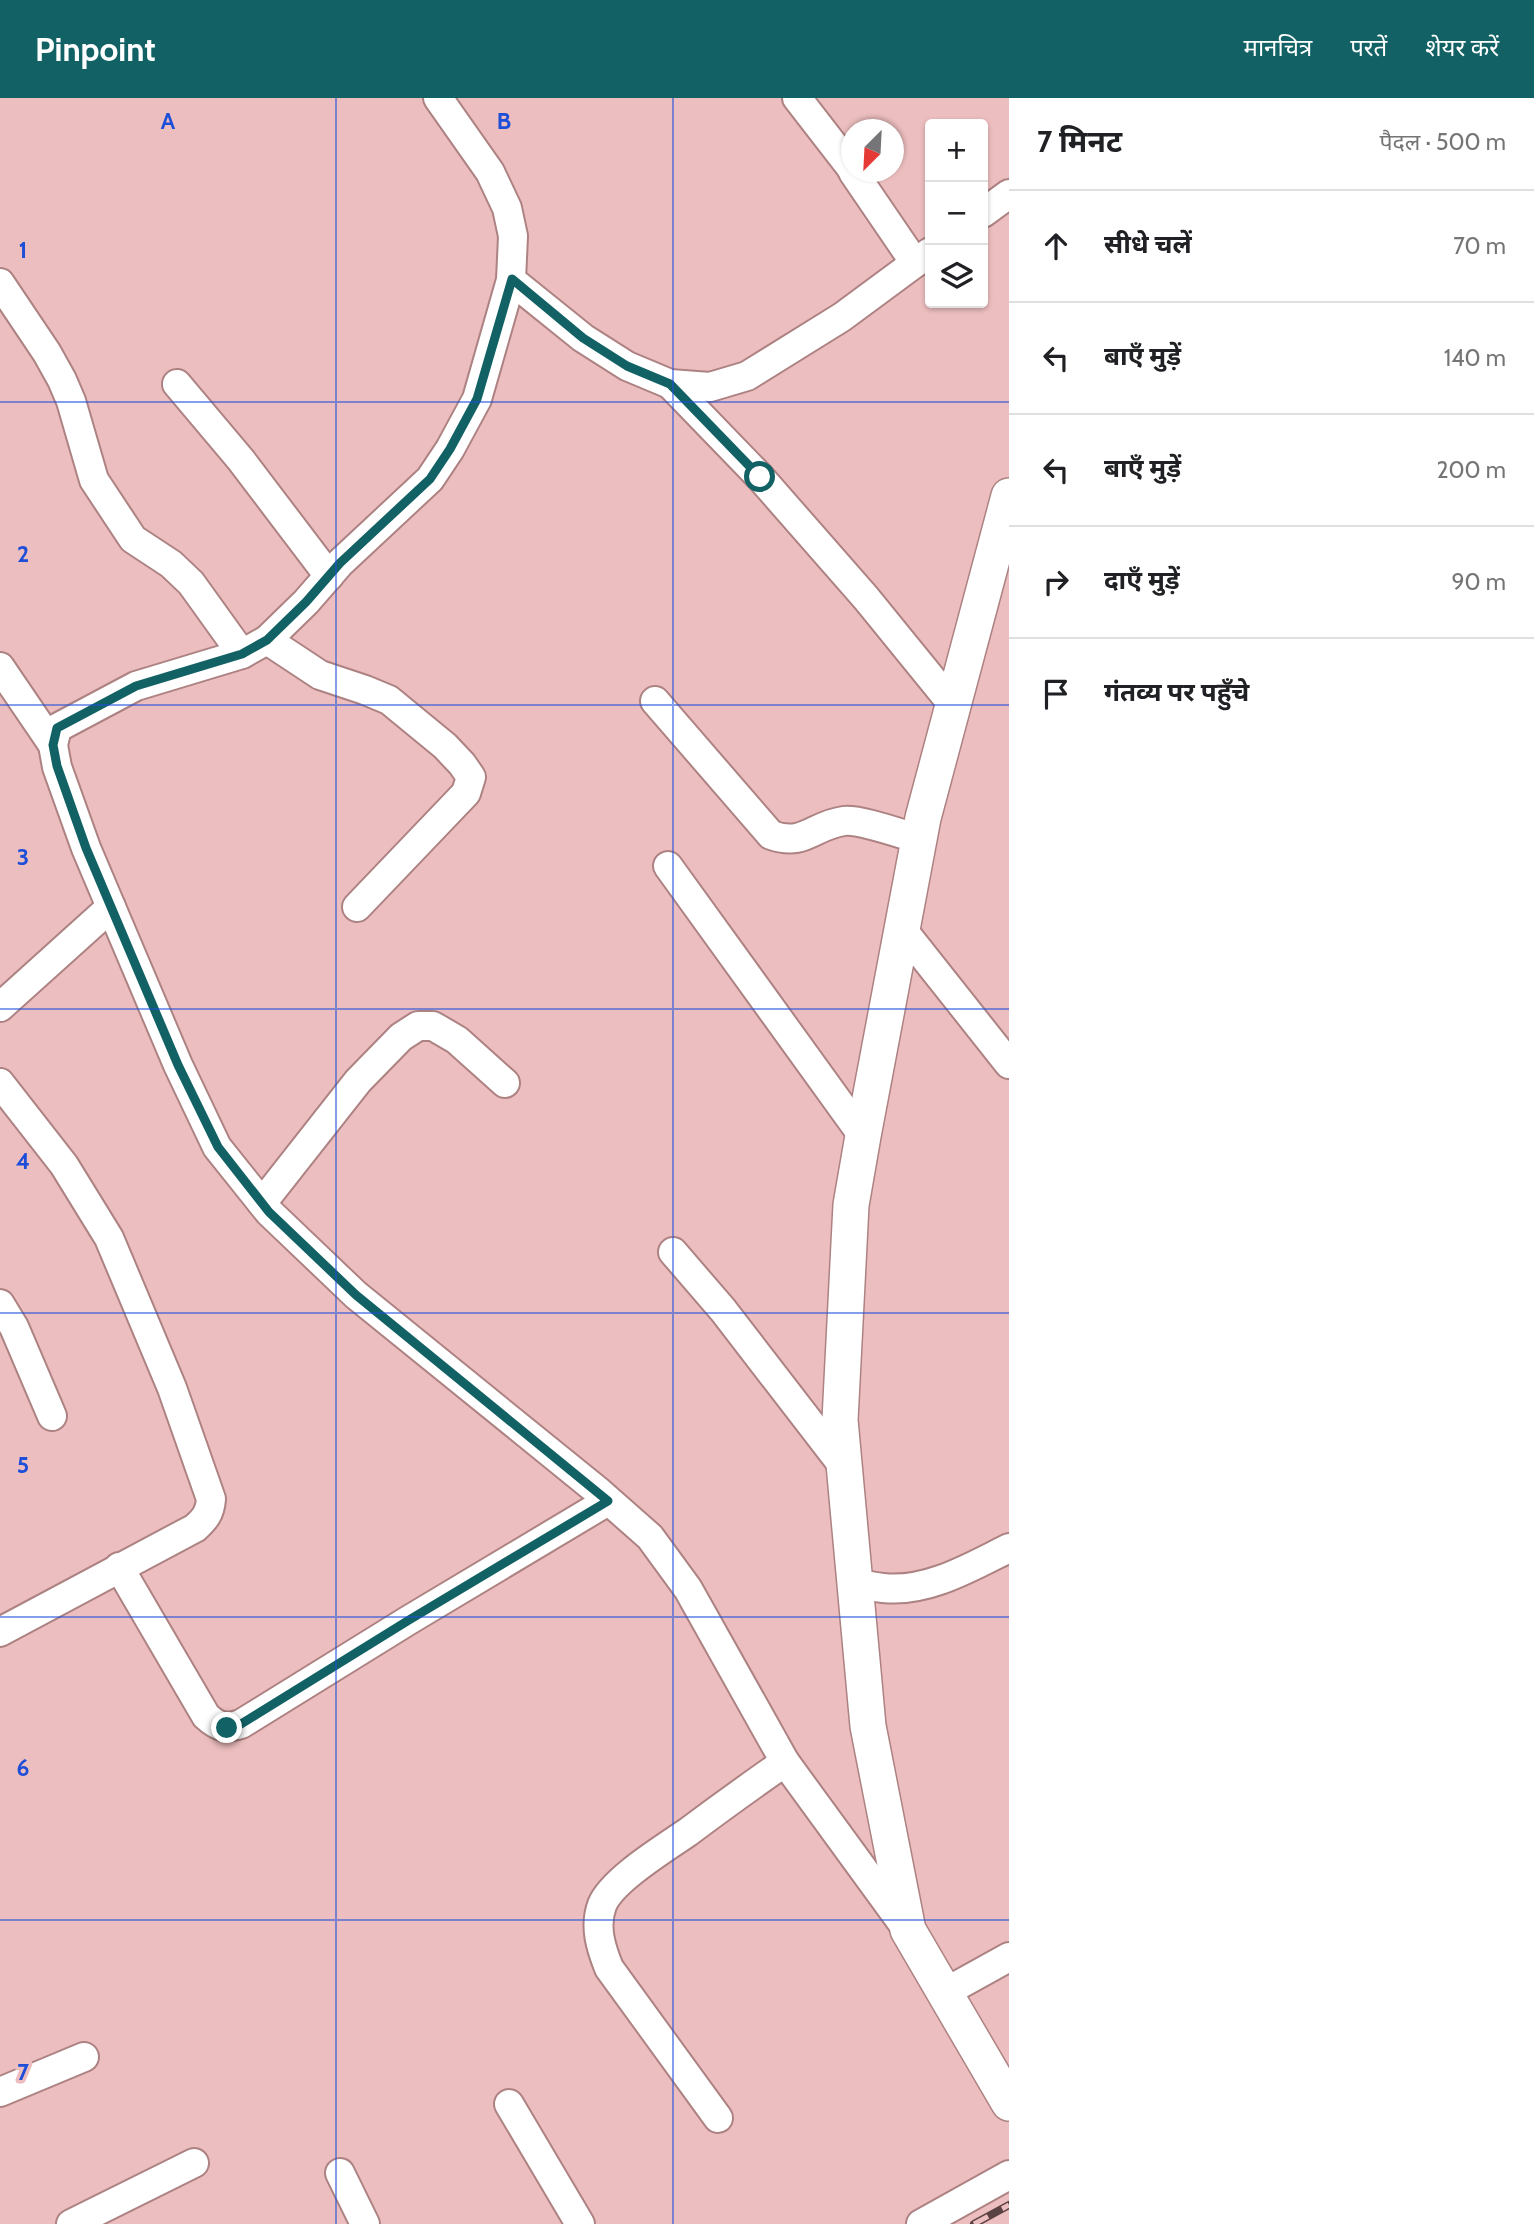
<!DOCTYPE html>
<html lang="hi">
<head>
<meta charset="utf-8">
<style>
  :root { --surface:#fff; --page:#f2f2f2; --text:#202124; --muted:#757577; --line:#e0e0e0; --accent:#126265 }
  body { margin:0; font-family:Cabin,"Noto Sans Devanagari",sans-serif; background:var(--page); color:var(--text) }
  .controls { position:absolute; right:21px; top:21px; display:grid; overflow:hidden; border-radius:7px; box-shadow:0 2px 5px #0004 }
  .controls button { width:63px; height:63px; display:grid; place-items:center; padding:0; border:0; border-bottom:2px solid var(--line); background:var(--surface); color:var(--text); font:35px sans-serif }
  .compass { position:absolute; left:841px; top:21px; width:63px; height:63px; border-radius:50%; background:var(--surface); box-shadow:0 2px 5px #0004; rotate:204deg }
  .stop { position:absolute; width:21px; height:21px; margin:-16px; border:5px solid #126265; border-radius:50%; background:#fff }
  .stop.end { background:#126265; border-color:#fff; box-shadow:0 2px 7px #0008 }
  .list { margin:0; padding:0; list-style:none }
  h2 { display:flex; justify-content:space-between; align-items:center; height:91px; margin:0; padding:0 28px; font-size:30px }
  h2 small { font-size:23px; font-weight:400; color:var(--muted) }
  .list li { display:grid; grid-template-columns:46px 1fr auto; gap:21px; align-items:center; box-sizing:border-box; height:112px; padding:0 28px; border-top:2px solid var(--line) }
  .list b { display:block; font-size:26px; white-space:nowrap }
  .list em { font-size:23px; font-style:normal; color:var(--muted) }
  .icon { flex:none; width:38px; height:38px; fill:none; stroke:currentColor; stroke-width:2; stroke-linecap:round; stroke-linejoin:round }
  .map { position:relative; flex:none; width:1009px; height:2126px; overflow:hidden }
  header { display:flex; align-items:center; gap:42px; box-sizing:border-box; height:98px; padding:0 35px; background:var(--accent); color:#fff }
  header strong { font-size:33px }
  nav { display:flex; gap:38px; margin-inline-start:auto; font-size:24px }
  main { display:flex }
  aside { flex:1; background:var(--surface) }
  .map>svg:first-child { display:block }
  .lines { fill:none; stroke-linecap:round; stroke-linejoin:round }
  .minor-casing { stroke:#ad8282; stroke-width:32 }
  .tertiary-casing { stroke:#ad8282; stroke-width:38 }
  .minor { stroke:#fff; stroke-width:28 }
  .tertiary { stroke:#fff; stroke-width:35 }
  .rail-casing { stroke:#5a4142; stroke-width:8 }
  .rail { stroke:#edbebf; stroke-width:5; stroke-dasharray:16; stroke-linecap:butt }
  .route { stroke:#126265; stroke-width:9 }
  .grid { fill:none; stroke:#1d4ed8; stroke-width:2; stroke-opacity:0.55 }
  .grid-label { font-size:23px; text-anchor:middle; font-weight:bold; fill:#1d4ed8; stroke:#edbebf; stroke-width:7; stroke-linejoin:round; paint-order:stroke }
</style>
</head>
<body>
<header>
<strong>Pinpoint</strong>
<nav><a>मानचित्र</a><a>परतें</a><a>शेयर करें</a></nav>
</header>
<main>
<div class="map">
<svg width="1009" height="2126" viewBox="0 0 1009 2126">
  <rect width="100%" height="100%" fill="#edbebf"/>
  <g class="lines">
    <!-- minor casing -->
    <g class="minor-casing">
      <g id="minor">
        <polyline points="438,0 490,74 507,110 513,138 511,182 477,301 450,351 430,381 340,465 306,504 267,542 242,556 136,588 57,630 53,647 57,669 86,750 178,967 217,1049 269,1114 356,1197 599,1394 650,1439 688,1491 785,1664 906,1830"/>
        <polyline points="797,0 852,71"/>
        <polyline points="853,74 915,165"/>
        <polyline points="983,115 1009,96"/>
        <polyline points="511,182 583,240 627,268 670,286 710,289 747,278 842,219 930,154"/>
        <polyline points="0,185 47,255 62,282 71,303 94,382 133,441 171,466 191,485 242,556"/>
        <polyline points="177,286 241,362 329,478"/>
        <polyline points="670,286 760,379 866,500 953,607"/>
        <polyline points="267,542 320,577 365,592 389,602 445,648 462,666 471,679 466,695 357,809"/>
        <polyline points="0,569 53,647"/>
        <path d="M655,603l116,134c34,12 42,-10 73,-14 16,-2 57,13 75,18"/>
        <polyline points="668,768 863,1038"/>
        <polyline points="902,831 1009,966"/>
        <polyline points="0,909 111,809"/>
        <path d="M0,985l64,82 45,73 63,150 39,111c-1,14 -6,20 -16,29l-195,104"/>
        <polyline points="262,1105 358,983 401,939 418,928 433,928 457,942 505,985"/>
        <polyline points="673,1154 723,1212 844,1369"/>
        <polyline points="0,1206 14,1229 52,1318"/>
        <path d="M119,1469l87,149c12,11 19,13 35,8l168,-104 199,-119"/>
        <path d="M855,1485c9,2 18,4 28,5 44,5 88,-21 126,-40"/>
        <polyline points="944,1895 1009,1859"/>
        <polyline points="0,1994 84,1959"/>
        <polyline points="509,2006 580,2126"/>
        <path d="M718,2020l-109,-150c-8,-20 -15,-41 -7,-63 10,-25 63,-57 86,-73 32,-24 64,-47 97,-70"/>
        <polyline points="340,2075 365,2126"/>
        <polyline points="71,2126 194,2065"/>
        <polyline points="921,2126 1009,2077"/>
      </g>
    </g>
    <!-- tertiary casing -->
    <g class="tertiary-casing">
      <polyline id="tertiary" points="1009,398 923,720 863,1038 851,1107 840,1322 868,1628 908,1832 1009,2005"/>
    </g>
    <!-- minor -->
    <use href="#minor" class="minor"/>
    <!-- tertiary -->
    <use href="#tertiary" class="tertiary"/>
    <!-- rail casing -->
    <g class="rail-casing">
      <polyline id="rail" points="974,2126 1009,2107"/>
    </g>
    <!-- rail -->
    <use href="#rail" class="rail"/>
  </g>
  <g class="lines">
    <!-- route -->
    <polyline class="route" points="227,1630 241,1626 409,1522 608,1403 356,1197 269,1114 218,1049 178,967 86,750 57,668 53,647 57,630 136,588 242,556 267,542 306,504 340,465 430,381 450,351 477,301 512,181 583,240 627,268 670,286 760,379"/>
  </g>
  <!-- grid -->
  <path class="grid" d="M336,0v2126M673,0v2126M0,304h1009M0,607h1009M0,911h1009M0,1215h1009M0,1519h1009M0,1822h1009"/>
  <g class="grid-label">
    <text x="168" y="31">A</text>
    <text x="504" y="31">B</text>
    <text x="23" y="160">1</text>
    <text x="23" y="464">2</text>
    <text x="23" y="767">3</text>
    <text x="23" y="1071">4</text>
    <text x="23" y="1375">5</text>
    <text x="23" y="1678">6</text>
    <text x="23" y="1982">7</text>
  </g>
</svg>
<div class="controls">
<button>+</button>
<button>−</button>
<button><svg class="icon" aria-label="layers" viewBox="0 0 24 24"><path d="M12 4l9 5-9 5-9-5zM3 14l9 5 9-5"/></svg></button>
</div>
<svg class="compass" viewBox="-18 -18 36 36"><path d="M0-13l5 13h-10z" fill="#e53935"/><path d="M0 13l5-13h-10z" fill="#757577"/></svg>
<div class="stop" style="left:760px;top:379px"></div>
<div class="stop end" style="left:227px;top:1630px"></div>
</div>
<aside>
<h2>7 मिनट<small>पैदल · 500 m</small></h2>
<ul class="list">
<li><svg class="icon" aria-label="ahead" viewBox="0 0 24 24"><path d="M12 20V5M6 11l6-6 6 6"/></svg><div><b>सीधे चलें</b></div><em>70 m</em></li>
<li><svg class="icon" aria-label="left" viewBox="0 0 24 24"><path d="M17 20v-9H6M10 6l-5 5 5 5"/></svg><div><b>बाएँ मुड़ें</b></div><em>140 m</em></li>
<li><svg class="icon" aria-label="left" viewBox="0 0 24 24"><path d="M17 20v-9H6M10 6l-5 5 5 5"/></svg><div><b>बाएँ मुड़ें</b></div><em>200 m</em></li>
<li><svg class="icon" aria-label="right" viewBox="0 0 24 24"><path d="M7 20v-9h11M14 6l5 5-5 5"/></svg><div><b>दाएँ मुड़ें</b></div><em>90 m</em></li>
<li><svg class="icon" aria-label="arrive" viewBox="0 0 24 24"><path d="M6 21V4h12l-3 4 3 4H6"/></svg><div><b>गंतव्य पर पहुँचे</b></div></li>
</ul>
</aside>
</main>
</body>
</html>
